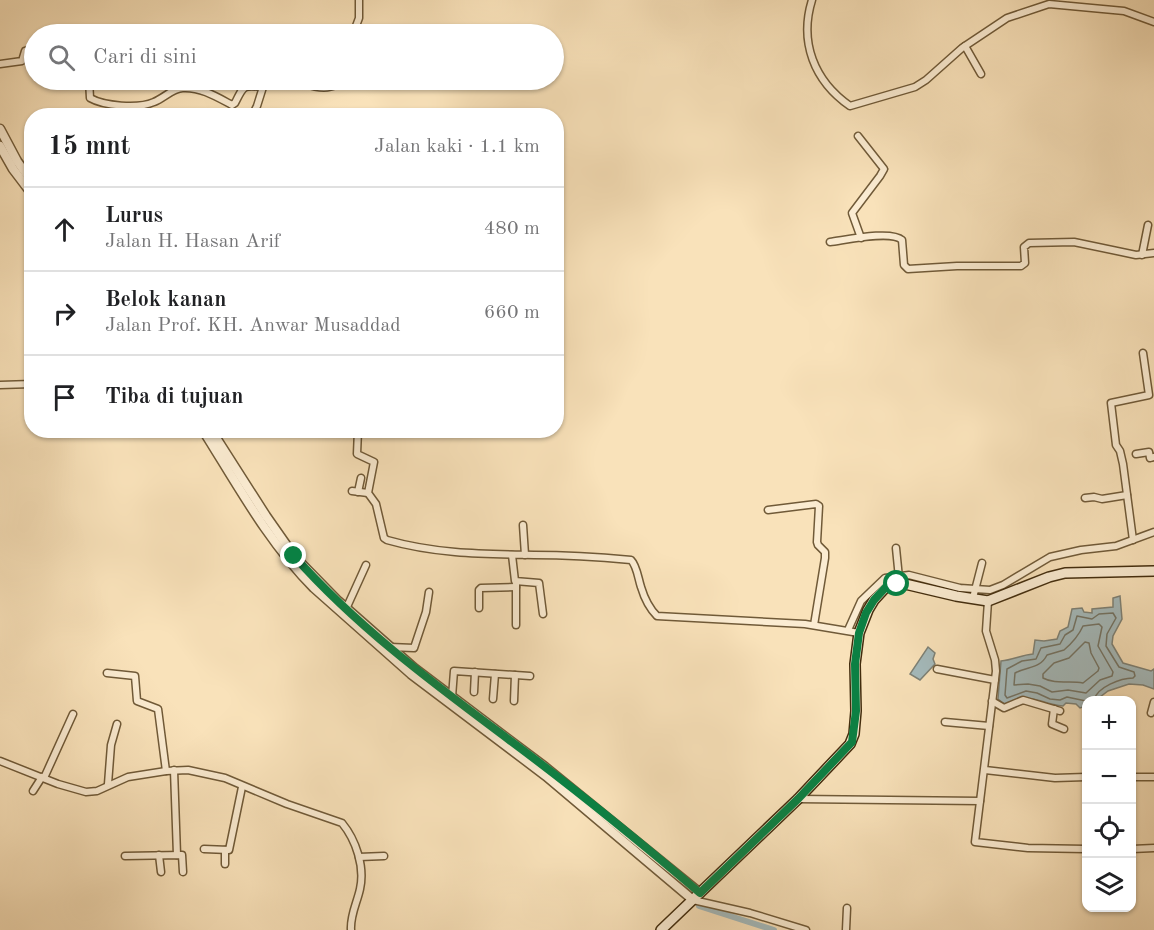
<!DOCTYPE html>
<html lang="id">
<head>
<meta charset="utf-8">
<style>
  :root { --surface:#fff; --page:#f6f6f6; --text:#202124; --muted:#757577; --line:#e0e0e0 }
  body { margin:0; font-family:"Old Standard TT",serif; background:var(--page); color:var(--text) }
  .controls { position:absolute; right:18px; bottom:18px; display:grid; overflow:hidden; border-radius:12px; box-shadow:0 2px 4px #0004 }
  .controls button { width:54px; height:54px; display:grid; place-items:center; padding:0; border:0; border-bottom:2px solid var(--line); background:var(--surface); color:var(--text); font:30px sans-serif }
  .stop { position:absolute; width:18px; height:18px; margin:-14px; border:4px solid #0b8043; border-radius:50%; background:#fff }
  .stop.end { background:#0b8043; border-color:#fff; box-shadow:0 2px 6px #0008 }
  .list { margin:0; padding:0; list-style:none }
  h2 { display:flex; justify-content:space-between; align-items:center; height:78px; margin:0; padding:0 24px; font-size:26px }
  h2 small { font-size:20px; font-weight:400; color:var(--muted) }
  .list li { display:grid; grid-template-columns:39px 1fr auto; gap:18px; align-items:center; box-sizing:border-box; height:84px; padding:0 24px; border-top:2px solid var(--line) }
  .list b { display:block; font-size:22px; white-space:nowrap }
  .list p { margin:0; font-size:20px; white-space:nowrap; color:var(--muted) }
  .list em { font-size:20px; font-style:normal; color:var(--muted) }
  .icon { flex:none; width:33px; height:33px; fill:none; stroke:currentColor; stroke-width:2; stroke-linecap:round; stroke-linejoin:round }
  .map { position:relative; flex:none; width:1154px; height:930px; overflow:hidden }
  .search { position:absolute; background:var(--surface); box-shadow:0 2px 4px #0004; left:24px; top:24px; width:540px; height:66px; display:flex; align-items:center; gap:15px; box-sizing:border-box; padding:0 21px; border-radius:33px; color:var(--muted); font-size:22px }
  .panel { position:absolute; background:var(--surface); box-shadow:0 2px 4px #0004; left:24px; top:108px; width:540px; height:330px; border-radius:24px }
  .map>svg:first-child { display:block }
  .water { fill:#a4babc; stroke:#7d8176; stroke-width:1.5 }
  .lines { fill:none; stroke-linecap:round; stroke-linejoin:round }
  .shore { stroke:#737364; stroke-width:1.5 }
  .canal { stroke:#a4babc; stroke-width:6 }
  .minor-casing { stroke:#705a38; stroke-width:9 }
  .tertiary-casing { stroke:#705a38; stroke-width:11 }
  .secondary-casing { stroke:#422c0d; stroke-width:12 }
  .minor { stroke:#fbecd2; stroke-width:6 }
  .tertiary { stroke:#fbecd2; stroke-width:8 }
  .secondary { stroke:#fbecd2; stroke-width:9 }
  .route { stroke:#0b8043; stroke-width:8 }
</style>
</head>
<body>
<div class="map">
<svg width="1154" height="930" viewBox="0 0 1154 930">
  <rect width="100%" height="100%" fill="#f9e2ba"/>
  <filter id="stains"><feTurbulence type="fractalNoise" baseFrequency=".00333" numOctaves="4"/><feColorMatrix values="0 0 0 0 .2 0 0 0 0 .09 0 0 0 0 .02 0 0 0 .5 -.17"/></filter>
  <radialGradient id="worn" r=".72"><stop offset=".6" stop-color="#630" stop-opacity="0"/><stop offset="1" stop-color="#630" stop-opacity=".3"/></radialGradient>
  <!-- water -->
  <g class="water">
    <path d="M1120,596l2,23 -9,17 -1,8 11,19 28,8 3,-2v20l-11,-4 -14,-1 -21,7 -12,9h-10v6l-6,2 -4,-4 -10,-1 -3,3c-25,-2 -32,-16 -56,0l-9,-7 3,-38c12,-1 20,-6 32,-7l2,-14 9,1 13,-2 3,-8 8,-4 4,-18 10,-1 2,4 8,1v-4l21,-2v-9z"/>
    <polygon points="928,647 935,653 933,659 935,664 920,680 910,674"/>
  </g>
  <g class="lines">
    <!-- shore -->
    <g class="shore">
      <path d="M1099,624l3,3 -4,19 15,26 -1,4 -12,4 -14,13 -18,-3 -16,2 -12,-6 -12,-2 -14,1 1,-12c13,-7 25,-4 32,-18l17,-5c7,-6 15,-15 19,-24z"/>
      <path d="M1085,642l4,1 2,10 8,15 -1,3 -15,12c-14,-3 -27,2 -40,-5v-4l11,-11 15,-5z"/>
      <path d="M1086,701l-19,-4 -7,3 -10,-1 -13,-6 -11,-2 -19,7 -2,-3 2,-26 15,-8 14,-2 5,-11 19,-4 5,-9 8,-5 4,-14 15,3 7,-5 14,-1 3,5 -9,16 -1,12 13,21 15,5 1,4 -2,2c-12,0 -36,9 -39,22"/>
    </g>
    <!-- canal -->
    <polyline class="canal" points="699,906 774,930"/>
    <!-- minor casing -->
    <g class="minor-casing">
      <g id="minor">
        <path d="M812,0c-13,42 2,81 38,106l65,-19 11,-7 36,-32 45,-30 42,-14 75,7 30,11"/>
        <polyline points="353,34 359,18 359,0"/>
        <polyline points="965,46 981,74"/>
        <polyline points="0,64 22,61 25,51 34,49"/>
        <path d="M89,80l1,18c14,8 48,11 64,4 10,-4 19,-14 29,-14 18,-1 34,9 49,17l3,-2c9,-18 8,-18 28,-16l-6,19 -5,10"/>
        <path d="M294,80c11,5 31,11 41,5l2,-5"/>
        <polyline points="263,87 274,80"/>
        <polyline points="858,136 884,169 880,176 852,213 861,238"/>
        <path d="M830,242c16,-2 61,-12 72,-2l2,25 4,4 49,-3h64l4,-3 -1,-16 5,-4 45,-1 62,13 18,-2"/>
        <polyline points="1142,255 1148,225"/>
        <polyline points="0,385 32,384"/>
        <path d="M358,430l-1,24 17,8 -6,31 8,11 8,34 3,2c49,14 96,14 147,15 32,0 65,2 97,5 6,6 7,18 10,27 3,10 9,22 16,29l148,8 54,9"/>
        <polyline points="1136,454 1149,452 1150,458 1154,457"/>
        <polyline points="352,491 368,493"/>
        <polyline points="358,492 361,478"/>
        <polyline points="1085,498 1094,497 1102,499 1127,495"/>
        <polyline points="768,510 816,504 819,506 817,542 818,545 825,552 825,558 814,625"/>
        <polyline points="523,525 525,555"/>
        <polyline points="1133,540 1123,464 1120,451 1116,445 1111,403 1149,395 1143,353"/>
        <polyline points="896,548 899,578"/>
        <polyline points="512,555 515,581 539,583 543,614"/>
        <polyline points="516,584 516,625"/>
        <polyline points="974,594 982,563"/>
        <polyline points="988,601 986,631 995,660 996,671 975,842 1028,848 1086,849"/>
        <polyline points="479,608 479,590 481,588 516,587"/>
        <polyline points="346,609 366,565"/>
        <polyline points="848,630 861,601 885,578 909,575 960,588 990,590 1003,585 1050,557 1081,550 1116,546 1154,532"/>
        <polyline points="390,647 414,648 426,612 429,592"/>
        <polyline points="937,669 995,680"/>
        <polyline points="107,673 135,676 137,701 158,709 166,771"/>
        <polyline points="474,692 475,672"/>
        <polyline points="452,697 454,671 530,676"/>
        <polyline points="493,699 495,674"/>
        <polyline points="514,701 515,675"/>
        <polyline points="992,701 1004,708 1023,700 1060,711"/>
        <polyline points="1054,709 1052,724 1064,729"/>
        <polyline points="1151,713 1154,702"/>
        <polyline points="945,722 989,726"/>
        <path d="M0,761l58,23 28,8 11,-1 31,-14 38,-6 22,-1 37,8 62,26 55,19c14,17 23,44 18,66 -3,14 -10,26 -9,41"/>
        <polyline points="174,770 177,855"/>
        <polyline points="985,770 1055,778 1086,777"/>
        <polyline points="1132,777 1154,777"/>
        <polyline points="44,778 73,714"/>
        <polyline points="108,784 111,745 117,724"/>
        <polyline points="33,791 42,777"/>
        <polyline points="798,799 980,801"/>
        <polyline points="204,849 229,850 242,787"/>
        <polyline points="1132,849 1154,848"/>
        <polyline points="225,850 225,864"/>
        <polyline points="159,855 161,872"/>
        <polyline points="125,856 182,855 183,872"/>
        <polyline points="359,857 384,856"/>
        <polyline points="693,900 750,913 806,930"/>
        <polyline points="846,930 847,908"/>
      </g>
    </g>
    <!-- tertiary casing -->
    <g class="tertiary-casing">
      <g id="tertiary">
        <polyline points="0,129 17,161 32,182"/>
        <polyline points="0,146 13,169 32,194"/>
        <path d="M203,430c34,54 66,113 111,158l97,86 135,102 147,124"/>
        <polyline points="211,430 266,516 294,556 338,601 414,668 545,767 700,893"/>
      </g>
    </g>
    <!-- secondary casing -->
    <g class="secondary-casing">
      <polyline id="secondary" points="661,930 798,799 850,744 854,734 856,711 855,664 859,633 868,610 874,600 886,587 905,584 956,596 988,601 1049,577 1065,573 1154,571"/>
    </g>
    <!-- minor -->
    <use href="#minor" class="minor"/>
    <!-- tertiary -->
    <use href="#tertiary" class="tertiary"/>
    <!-- secondary -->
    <use href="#secondary" class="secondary"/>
  </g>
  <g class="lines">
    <!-- route -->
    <path class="route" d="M294,556c63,71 139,127 214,183 66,49 130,101 192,154l98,-94 54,-57 4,-31 -1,-47 4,-31 7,-20 8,-13 12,-13 11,-3"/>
  </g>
  <rect width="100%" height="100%" filter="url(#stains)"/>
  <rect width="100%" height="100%" fill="url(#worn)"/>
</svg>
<div class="controls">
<button>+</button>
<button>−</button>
<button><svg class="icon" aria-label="locate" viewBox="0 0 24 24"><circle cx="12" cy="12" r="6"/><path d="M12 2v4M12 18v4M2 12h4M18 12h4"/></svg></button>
<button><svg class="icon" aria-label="layers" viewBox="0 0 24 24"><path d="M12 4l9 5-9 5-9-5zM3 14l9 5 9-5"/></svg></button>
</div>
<div class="stop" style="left:897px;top:584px"></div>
<div class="stop end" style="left:294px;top:556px"></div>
<div class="search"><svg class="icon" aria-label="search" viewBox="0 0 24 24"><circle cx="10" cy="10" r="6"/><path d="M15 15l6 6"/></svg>Cari di sini</div>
<section class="panel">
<h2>15 mnt<small>Jalan kaki · 1.1 km</small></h2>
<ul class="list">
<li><svg class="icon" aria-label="ahead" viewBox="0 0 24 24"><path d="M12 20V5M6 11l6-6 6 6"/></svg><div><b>Lurus</b><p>Jalan H. Hasan Arif</p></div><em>480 m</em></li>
<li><svg class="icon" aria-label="right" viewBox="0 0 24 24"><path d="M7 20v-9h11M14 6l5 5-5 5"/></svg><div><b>Belok kanan</b><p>Jalan Prof. KH. Anwar Musaddad</p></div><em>660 m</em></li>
<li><svg class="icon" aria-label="arrive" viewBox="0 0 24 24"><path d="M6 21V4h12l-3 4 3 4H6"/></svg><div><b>Tiba di tujuan</b></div></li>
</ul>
</section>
</div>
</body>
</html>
